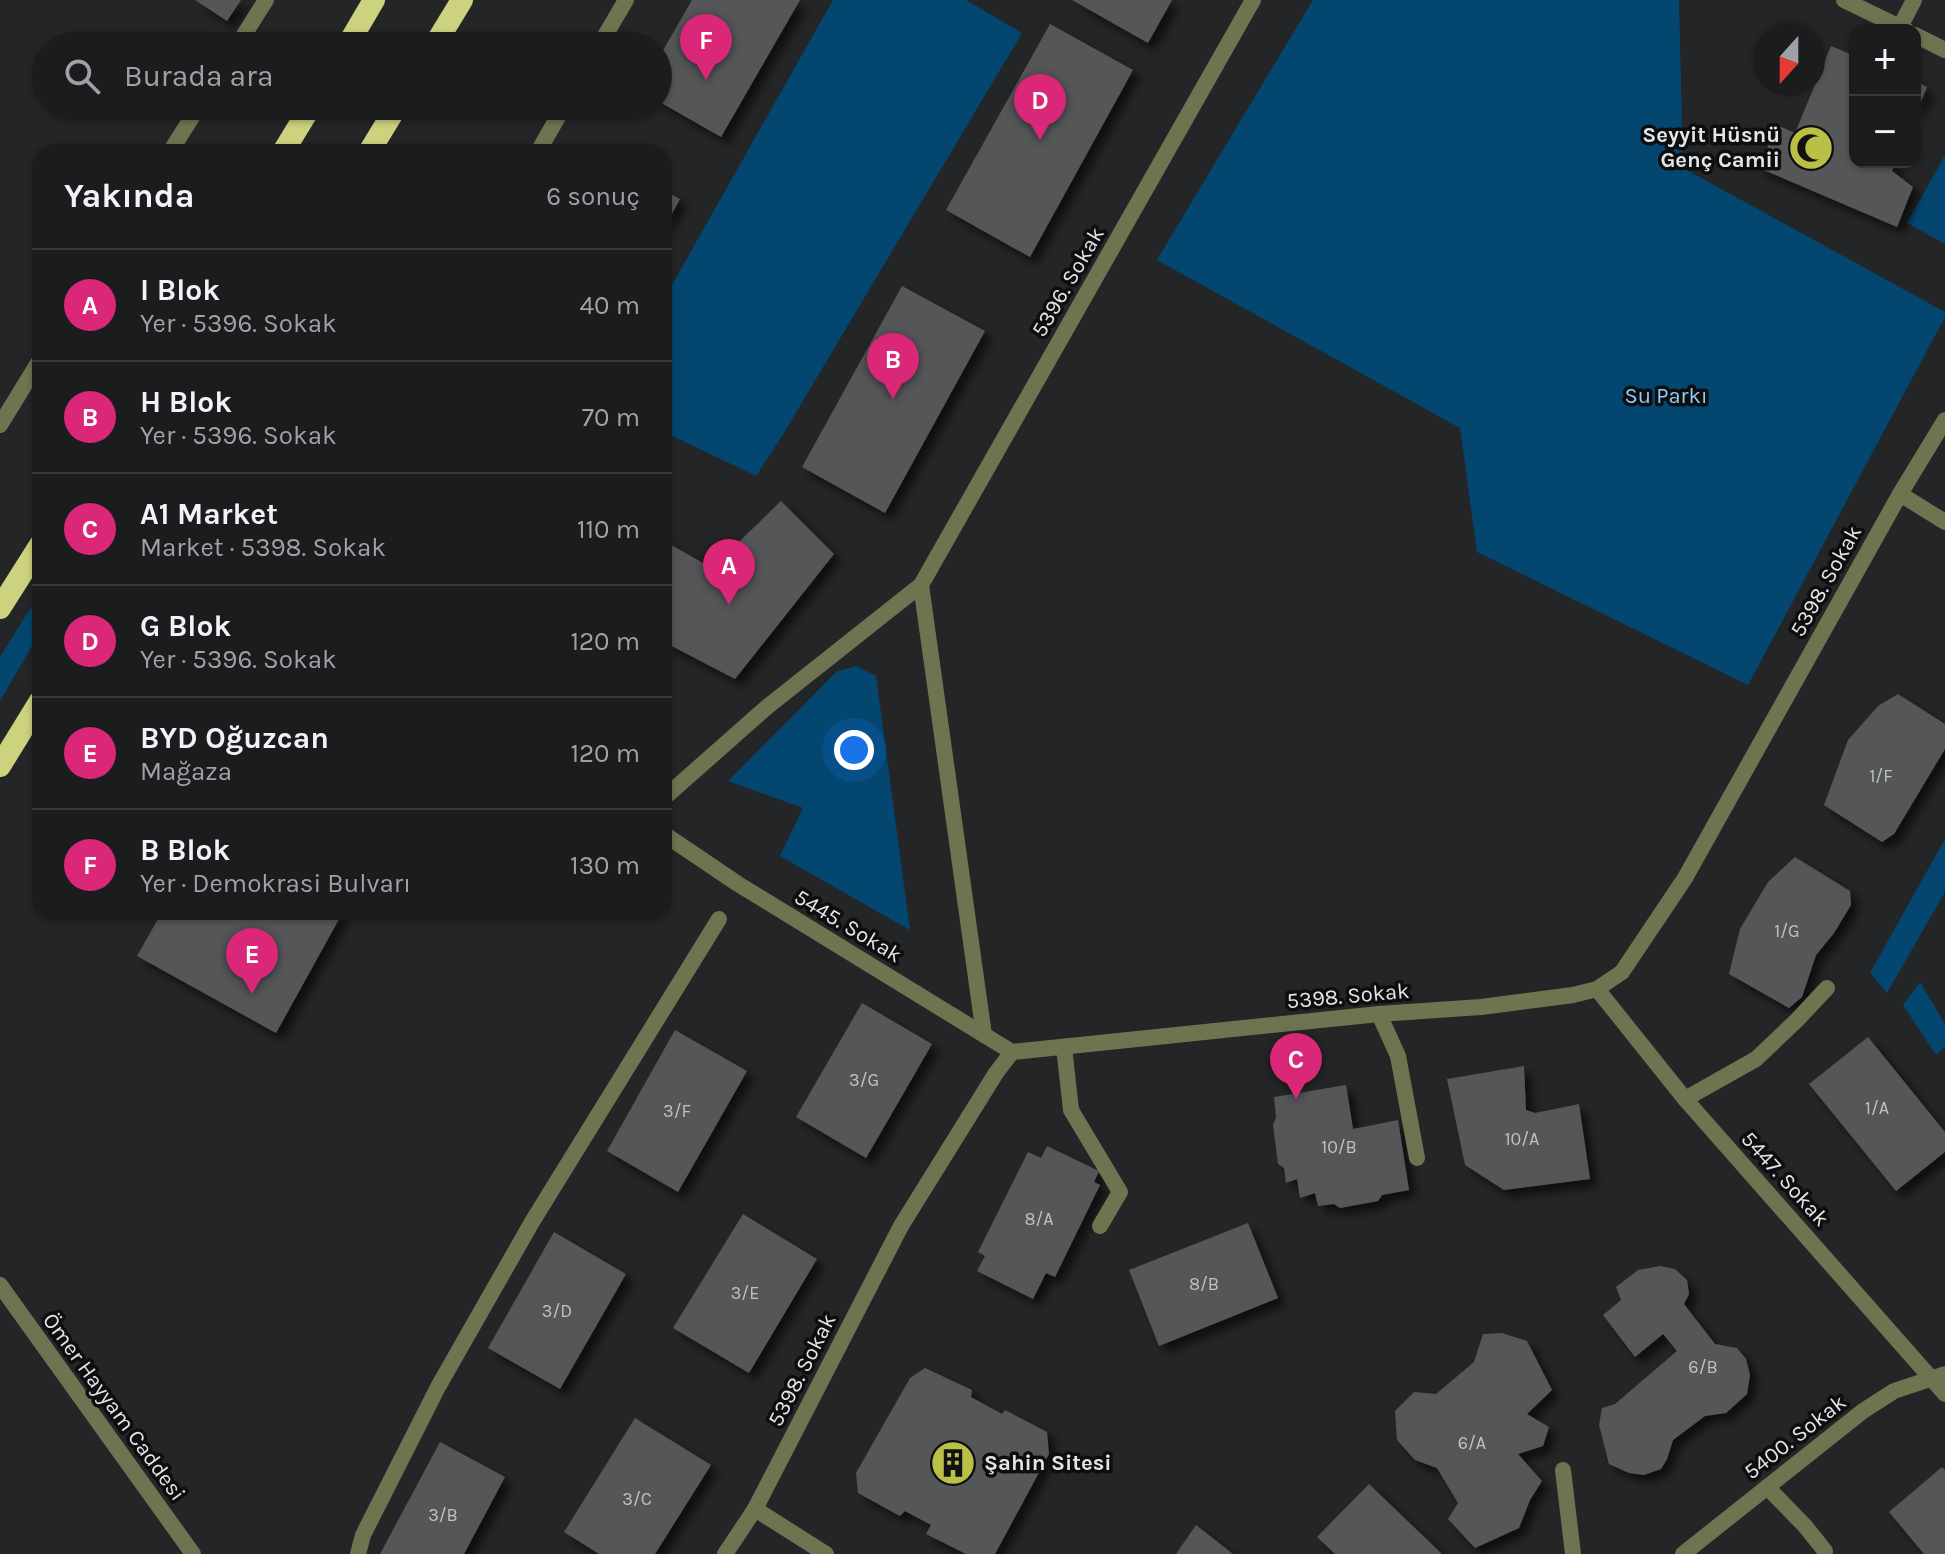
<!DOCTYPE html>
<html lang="tr">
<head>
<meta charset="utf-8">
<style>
  :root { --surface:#1a1c1d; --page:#232526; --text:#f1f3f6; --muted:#9fa1a4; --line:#383a3b; --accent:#db2777 }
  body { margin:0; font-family:Karla,sans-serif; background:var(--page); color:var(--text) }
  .controls { position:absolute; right:24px; top:24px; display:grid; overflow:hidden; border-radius:16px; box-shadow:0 2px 6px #0004 }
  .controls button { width:72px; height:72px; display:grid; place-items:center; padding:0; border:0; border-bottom:2px solid var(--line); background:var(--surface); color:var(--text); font:40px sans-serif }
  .compass { position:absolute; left:1753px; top:24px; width:72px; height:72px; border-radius:50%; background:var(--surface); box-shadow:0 2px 6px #0004; rotate:201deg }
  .you { position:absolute; left:854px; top:750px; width:28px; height:28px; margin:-20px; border:6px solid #fff; border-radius:50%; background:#1a73e8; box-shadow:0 0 0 12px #1a73e833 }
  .badge { display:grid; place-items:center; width:52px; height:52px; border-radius:50%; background:var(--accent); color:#fff; font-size:26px; font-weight:700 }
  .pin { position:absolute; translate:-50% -66px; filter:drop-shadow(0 2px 4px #0008) }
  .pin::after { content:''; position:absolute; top:42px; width:28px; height:24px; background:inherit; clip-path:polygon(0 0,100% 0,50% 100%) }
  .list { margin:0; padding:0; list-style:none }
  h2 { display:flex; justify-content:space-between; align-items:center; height:104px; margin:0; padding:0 32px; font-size:34px }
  h2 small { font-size:26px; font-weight:400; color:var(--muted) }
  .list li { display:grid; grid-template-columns:52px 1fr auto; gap:24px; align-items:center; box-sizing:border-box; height:112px; padding:0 32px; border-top:2px solid var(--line) }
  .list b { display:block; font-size:30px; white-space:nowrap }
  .list p { margin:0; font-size:26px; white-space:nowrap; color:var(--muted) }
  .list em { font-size:26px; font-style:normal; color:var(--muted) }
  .icon { flex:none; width:44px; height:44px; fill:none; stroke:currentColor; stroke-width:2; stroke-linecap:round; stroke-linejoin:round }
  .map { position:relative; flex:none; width:1945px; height:1554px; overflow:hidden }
  .search { position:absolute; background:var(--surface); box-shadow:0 2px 6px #0004; left:32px; top:32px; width:640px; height:88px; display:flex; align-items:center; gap:20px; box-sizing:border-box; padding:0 28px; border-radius:44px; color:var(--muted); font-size:30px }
  .panel { position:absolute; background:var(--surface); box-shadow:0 2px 6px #0004; left:32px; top:144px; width:640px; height:776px; border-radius:24px }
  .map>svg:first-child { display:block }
  .green { fill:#034771 }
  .building { fill:#545759; filter:url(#shadow) }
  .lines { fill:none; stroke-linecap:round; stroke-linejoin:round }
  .service { stroke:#707350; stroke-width:16 }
  .minor { stroke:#707350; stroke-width:16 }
  .tertiary { stroke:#707350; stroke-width:16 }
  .trunk { stroke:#ccd27e; stroke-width:22 }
  .labels { text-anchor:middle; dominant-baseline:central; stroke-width:7; stroke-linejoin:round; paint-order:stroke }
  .number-label { font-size:18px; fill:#bfc2c3 }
  .poi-label { font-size:22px; font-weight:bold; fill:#e3e5e6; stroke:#0d0e0f; text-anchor:end }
  .street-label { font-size:22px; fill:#e3e5e6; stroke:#0d0e0f }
  .park-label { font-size:22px; fill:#93caf8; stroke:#0d0e0f }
</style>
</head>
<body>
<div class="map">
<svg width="1945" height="1554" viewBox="0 0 1945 1554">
  <defs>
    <filter id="shadow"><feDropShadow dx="7" dy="7" stdDeviation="4" flood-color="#0009"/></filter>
  </defs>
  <rect width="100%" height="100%" fill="#232527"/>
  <!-- green -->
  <g class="green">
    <polygon points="833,0 966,0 1022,33 782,436 756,476 664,432 664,299"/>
    <polygon points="1313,0 1679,0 1683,168 1945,312 1945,317 1748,685 1477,552 1460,428 1157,260"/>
    <polygon points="1945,155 1945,244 1907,223"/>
    <polygon points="40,593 40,632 0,701 0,657"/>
    <polygon points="856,666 876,676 910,930 780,856 803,808 728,781 836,672"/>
    <polygon points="1945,839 1945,892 1887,993 1870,973"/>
    <polygon points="1920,982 1945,1024 1945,1047 1936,1055 1903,1005"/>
  </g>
  <!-- building -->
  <g class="building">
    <polygon points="195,0 241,0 227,21"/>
    <polygon points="692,0 800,0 721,137 658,101 658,59"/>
    <polygon points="1072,0 1172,0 1148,43"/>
    <polygon points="1050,24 1133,70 1030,257 946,210"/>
    <polygon points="1831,46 1855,56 1855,162 1895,162 1892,171 1913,187 1897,227 1759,168 1777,125 1795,133"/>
    <polygon points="1915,81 1927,87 1915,116"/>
    <polygon points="664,190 680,199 664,228"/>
    <polygon points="902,286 985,331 885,513 802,467"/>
    <polygon points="781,501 834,554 735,679 664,642 664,541 712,568"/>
    <polygon points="1898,694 1945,724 1945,749 1894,834 1882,842 1824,805 1848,740 1878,706"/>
    <polygon points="1795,857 1850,891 1851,905 1834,933 1816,955 1802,997 1789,1008 1729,974 1740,929 1768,882"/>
    <polygon points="162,912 343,912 276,1033 137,956"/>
    <polygon points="862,1003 932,1044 866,1158 796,1117"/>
    <polygon points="675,1030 747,1071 678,1192 607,1151"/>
    <polygon points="1868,1037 1945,1132 1945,1152 1896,1191 1809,1084"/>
    <polygon points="1524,1066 1526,1110 1535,1113 1579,1104 1590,1179 1504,1190 1465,1165 1447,1079"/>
    <polygon points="1346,1085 1353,1129 1398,1120 1409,1190 1382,1195 1378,1201 1340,1208 1334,1204 1318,1206 1315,1193 1300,1198 1297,1179 1286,1183 1284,1168 1278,1164 1273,1125 1276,1117 1274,1097"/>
    <polygon points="1047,1146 1099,1171 1094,1182 1100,1185 1055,1277 1046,1273 1033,1299 977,1271 985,1256 978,1252 1028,1152 1041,1158"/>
    <polygon points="743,1214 817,1259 749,1373 673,1328"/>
    <polygon points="1248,1223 1278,1298 1159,1346 1129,1270"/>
    <polygon points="554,1232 626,1274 560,1389 488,1348"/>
    <polygon points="1660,1266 1675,1269 1687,1280 1689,1294 1684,1304 1715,1344 1737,1348 1746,1359 1750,1375 1747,1394 1736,1404 1726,1413 1705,1416 1673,1440 1667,1459 1661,1469 1644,1475 1629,1473 1609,1464 1599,1425 1602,1408 1615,1404 1677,1351 1663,1334 1635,1357 1603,1315 1621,1300 1616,1287 1638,1270"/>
    <polygon points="1502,1333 1527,1341 1552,1390 1527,1414 1549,1427 1543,1446 1518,1454 1542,1481 1530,1500 1519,1528 1475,1548 1448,1519 1458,1503 1437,1468 1415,1460 1397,1440 1395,1411 1414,1392 1436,1394 1474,1362 1483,1334"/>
    <polygon points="925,1368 972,1390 971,1397 1002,1414 1005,1410 1047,1432 1049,1454 995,1554 966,1554 926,1534 931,1525 905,1511 900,1516 858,1493 856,1473 910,1378"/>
    <polygon points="635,1418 711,1465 655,1554 599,1554 564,1532"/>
    <polygon points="440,1442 505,1477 464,1554 380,1554"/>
    <polygon points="1942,1467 1945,1470 1945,1554 1924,1554 1889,1512"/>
    <polygon points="1369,1484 1442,1554 1335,1554 1317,1537"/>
    <polygon points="1196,1525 1233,1554 1176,1554"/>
  </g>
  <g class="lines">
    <!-- service -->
    <g class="service">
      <polyline points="1900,27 1914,0"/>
      <polyline points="237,46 266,0"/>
      <polyline points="170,152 199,106"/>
      <polyline points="0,425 40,360"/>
      <polyline points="1379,1014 1398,1056 1417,1158"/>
      <polyline points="1064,1047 1071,1110 1120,1192 1100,1226"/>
      <polyline points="1685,1099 1756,1059 1797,1020 1827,988"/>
      <polyline points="1563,1470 1573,1554"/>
      <polyline points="1767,1487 1805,1526 1825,1551"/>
      <polyline points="358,1554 363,1535 438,1387 532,1222 719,919"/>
    </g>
    <!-- minor -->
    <g class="minor">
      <polyline points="1844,0 1906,30"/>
      <polyline points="1915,35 1945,50"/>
      <polyline points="599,46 626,0"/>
      <polyline points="538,152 564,106"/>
      <polyline points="1900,494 1945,522"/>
      <polyline points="921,585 1253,0"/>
      <polyline points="664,798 767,707 921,585 984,1035"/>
      <polyline points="664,834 738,884 1012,1052"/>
      <polyline points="1597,989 1685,1099 1945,1394"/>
      <polyline points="755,1509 826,1554"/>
      <polyline points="725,1554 755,1509 901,1226 996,1073 1012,1052 1379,1014 1481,1007 1573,995 1597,989 1622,972 1685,878 1900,494 1945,420"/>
      <polyline points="1683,1554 1863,1411 1894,1391 1945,1374"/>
    </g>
    <!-- tertiary -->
    <polyline class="tertiary" points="0,1285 193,1554"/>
    <!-- trunk -->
    <g class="trunk">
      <polyline points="347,46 374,0"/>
      <polyline points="434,46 462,0"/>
      <polyline points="283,152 311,106"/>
      <polyline points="369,152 397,106"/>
      <polyline points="0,608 40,545"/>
      <polyline points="0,766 40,701"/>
    </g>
  </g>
  <!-- icons -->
  <defs>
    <g id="mosque-disc" transform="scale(2.3)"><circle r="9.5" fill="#bac045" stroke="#0d0e0f"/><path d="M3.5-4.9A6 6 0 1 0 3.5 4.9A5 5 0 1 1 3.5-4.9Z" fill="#111"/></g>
    <g id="building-disc" transform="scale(2.3)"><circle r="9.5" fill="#bac045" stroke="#0d0e0f"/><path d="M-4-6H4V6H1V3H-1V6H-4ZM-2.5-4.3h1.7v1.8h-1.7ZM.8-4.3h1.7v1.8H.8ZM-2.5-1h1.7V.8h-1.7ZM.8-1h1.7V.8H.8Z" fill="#111"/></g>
  </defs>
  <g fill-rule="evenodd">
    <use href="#mosque-disc" x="1811" y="148"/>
    <use href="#building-disc" x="953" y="1463"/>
  </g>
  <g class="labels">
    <!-- number labels -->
    <g class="number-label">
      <text x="1881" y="776">1/F</text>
      <text x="1787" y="931">1/G</text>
      <text x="864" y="1080">3/G</text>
      <text x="1877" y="1108">1/A</text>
      <text x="677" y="1111">3/F</text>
      <text x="1522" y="1139">10/A</text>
      <text x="1339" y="1147">10/B</text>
      <text x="1039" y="1219">8/A</text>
      <text x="1204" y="1284">8/B</text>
      <text x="745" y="1293">3/E</text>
      <text x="557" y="1311">3/D</text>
      <text x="1703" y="1367">6/B</text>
      <text x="1472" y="1443">6/A</text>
      <text x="637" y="1499">3/C</text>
      <text x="443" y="1515">3/B</text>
    </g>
    <!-- poi labels -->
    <g class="poi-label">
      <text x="1780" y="135">Seyyit Hüsnü<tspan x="1780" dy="25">Genç Camii</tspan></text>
      <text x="984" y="1463" text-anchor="start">Şahin Sitesi</text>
    </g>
    <!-- street labels -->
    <g class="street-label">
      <text transform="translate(1068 282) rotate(-60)">5396. Sokak</text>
      <text transform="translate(1826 581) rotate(-61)">5398. Sokak</text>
      <text transform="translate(848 926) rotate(31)">5445. Sokak</text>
      <text transform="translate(1348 996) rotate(-5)">5398. Sokak</text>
      <text transform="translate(1785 1179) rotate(48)">5447. Sokak</text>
      <text transform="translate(802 1370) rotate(-63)">5398. Sokak</text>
      <text transform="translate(114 1407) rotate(54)">Ömer Hayyam Caddesi</text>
      <text transform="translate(1795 1437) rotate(-38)">5400. Sokak</text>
    </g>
    <!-- park labels -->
    <g class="park-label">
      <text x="1666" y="396">Su Parkı</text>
    </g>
  </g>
</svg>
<div class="controls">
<button>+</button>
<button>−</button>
</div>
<svg class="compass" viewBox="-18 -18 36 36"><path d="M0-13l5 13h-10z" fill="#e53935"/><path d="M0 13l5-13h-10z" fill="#9fa1a4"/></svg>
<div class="you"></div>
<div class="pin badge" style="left:729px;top:605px">A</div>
<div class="pin badge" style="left:893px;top:399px">B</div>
<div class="pin badge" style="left:1296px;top:1099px">C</div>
<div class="pin badge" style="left:1040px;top:140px">D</div>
<div class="pin badge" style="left:252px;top:994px">E</div>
<div class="pin badge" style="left:706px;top:80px">F</div>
<div class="search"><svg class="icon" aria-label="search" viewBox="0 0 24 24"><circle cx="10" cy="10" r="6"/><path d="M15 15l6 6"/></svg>Burada ara</div>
<section class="panel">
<h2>Yakında<small>6 sonuç</small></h2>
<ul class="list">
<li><span class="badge">A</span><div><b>I Blok</b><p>Yer · 5396. Sokak</p></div><em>40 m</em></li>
<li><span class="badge">B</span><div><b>H Blok</b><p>Yer · 5396. Sokak</p></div><em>70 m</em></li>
<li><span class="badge">C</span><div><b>A1 Market</b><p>Market · 5398. Sokak</p></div><em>110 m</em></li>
<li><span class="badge">D</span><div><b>G Blok</b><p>Yer · 5396. Sokak</p></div><em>120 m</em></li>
<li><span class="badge">E</span><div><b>BYD Oğuzcan</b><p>Mağaza</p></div><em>120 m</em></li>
<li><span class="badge">F</span><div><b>B Blok</b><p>Yer · Demokrasi Bulvarı</p></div><em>130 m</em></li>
</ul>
</section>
</div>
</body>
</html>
